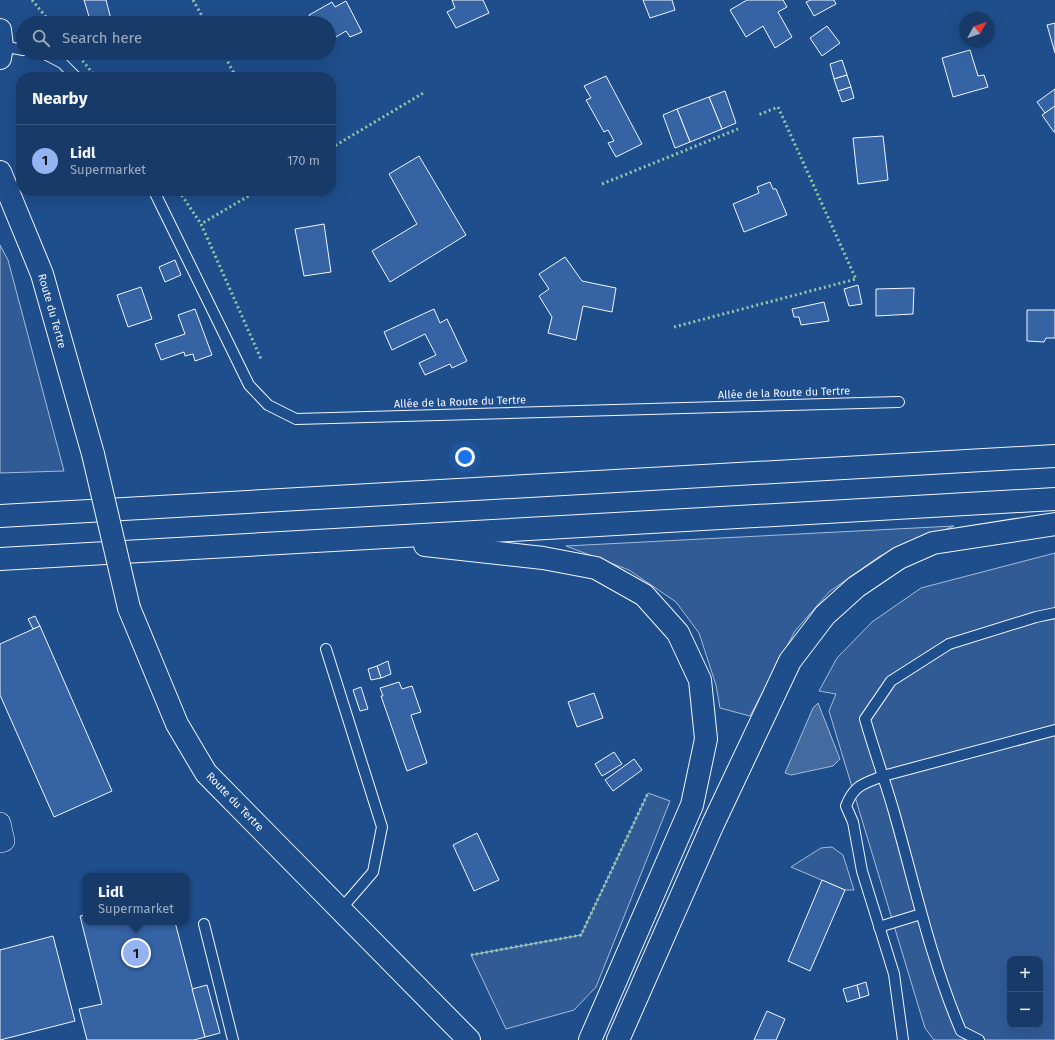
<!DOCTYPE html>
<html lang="en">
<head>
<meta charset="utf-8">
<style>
  :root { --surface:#173a69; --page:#20416f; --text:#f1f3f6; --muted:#9eadc0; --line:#36547d; --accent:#95b2f1 }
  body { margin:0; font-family:"Fira Sans",sans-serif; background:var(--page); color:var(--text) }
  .controls { position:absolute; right:12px; bottom:12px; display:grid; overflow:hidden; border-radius:8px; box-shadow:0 4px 16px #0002 }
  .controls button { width:36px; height:36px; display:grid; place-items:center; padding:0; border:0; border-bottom:1px solid var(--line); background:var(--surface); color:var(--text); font:20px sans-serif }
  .compass { position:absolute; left:959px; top:12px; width:36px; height:36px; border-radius:50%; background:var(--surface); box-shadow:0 4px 16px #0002; rotate:50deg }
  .you { position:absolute; left:465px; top:457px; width:14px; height:14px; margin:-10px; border:3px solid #fff; border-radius:50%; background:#1a73e8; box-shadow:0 0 0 6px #1a73e833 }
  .badge { display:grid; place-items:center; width:26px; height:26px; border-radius:50%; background:var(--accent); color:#111; font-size:13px; font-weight:700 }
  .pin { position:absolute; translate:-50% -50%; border:2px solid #fff; box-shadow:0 1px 4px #0006 }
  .popup { position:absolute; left:83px; top:873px; width:106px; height:52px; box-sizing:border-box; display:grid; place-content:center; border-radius:8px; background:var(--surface); filter:drop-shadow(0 1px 3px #0005); font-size:13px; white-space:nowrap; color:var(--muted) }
  .popup b { font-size:15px; color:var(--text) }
  .popup::after { content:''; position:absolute; left:50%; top:100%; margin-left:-8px; border:8px solid transparent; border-top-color:var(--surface) }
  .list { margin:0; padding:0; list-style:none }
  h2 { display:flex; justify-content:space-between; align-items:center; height:52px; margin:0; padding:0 16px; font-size:17px }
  h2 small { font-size:13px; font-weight:400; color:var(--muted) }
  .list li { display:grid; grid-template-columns:26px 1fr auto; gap:12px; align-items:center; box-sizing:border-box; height:72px; padding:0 16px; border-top:1px solid var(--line) }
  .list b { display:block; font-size:15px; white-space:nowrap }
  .list p { margin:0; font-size:13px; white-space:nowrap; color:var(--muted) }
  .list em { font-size:13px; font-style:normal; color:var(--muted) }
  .icon { flex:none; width:22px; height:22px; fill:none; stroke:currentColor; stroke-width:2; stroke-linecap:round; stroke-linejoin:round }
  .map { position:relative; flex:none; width:1055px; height:1040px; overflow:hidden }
  .search { position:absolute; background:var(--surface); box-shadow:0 4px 16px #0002; left:16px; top:16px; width:320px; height:44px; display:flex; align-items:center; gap:10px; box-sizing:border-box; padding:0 14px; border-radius:22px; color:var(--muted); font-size:15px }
  .panel { position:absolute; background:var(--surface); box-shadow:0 4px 16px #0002; left:16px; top:72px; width:320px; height:124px; border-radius:16px }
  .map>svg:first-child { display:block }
  .built { fill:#305b95; stroke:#a8bbd7; fill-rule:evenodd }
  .water { fill:#446ba0; stroke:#a8bbd7 }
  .building { fill:#3563a3; stroke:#f2f6ff }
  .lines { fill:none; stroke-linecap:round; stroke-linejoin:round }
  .lane-casing { stroke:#f2f6ff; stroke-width:12 }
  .street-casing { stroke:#f2f6ff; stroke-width:22 }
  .secondary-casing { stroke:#f2f6ff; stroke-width:24 }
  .highway-casing { stroke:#f2f6ff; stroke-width:24 }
  .lane { stroke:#1f4e8c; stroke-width:10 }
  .street { stroke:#1f4e8c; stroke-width:21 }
  .secondary { stroke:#1f4e8c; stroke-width:22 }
  .highway { stroke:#1f4e8c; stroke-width:22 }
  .secondary-bridge-casing { stroke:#f2f6ff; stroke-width:24; stroke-linecap:butt }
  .secondary-bridge { stroke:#1f4e8c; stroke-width:22 }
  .hedge { stroke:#97c8a6; stroke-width:3; stroke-dasharray:2 3; stroke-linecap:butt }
  .labels { text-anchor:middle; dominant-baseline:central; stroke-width:3; stroke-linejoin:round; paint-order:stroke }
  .street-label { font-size:11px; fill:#f2f6ff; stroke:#1f4e8c }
</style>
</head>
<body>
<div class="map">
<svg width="1055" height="1040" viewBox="0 0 1055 1040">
  <rect width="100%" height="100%" fill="#1f4e8c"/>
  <!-- built -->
  <g class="built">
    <polygon points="0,245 8,260 64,471 0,473"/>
    <polygon points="954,526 880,556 829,592 795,631 750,716 720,708 716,685 699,633 676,602 629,570 566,546"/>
    <path d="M1055,553v487h-121l-9,-12 -96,-317 7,-17 -17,-3 18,-33 35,-36 49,-34zM1010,959h30v66h-30z"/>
    <polygon points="648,793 670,801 596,987 574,1010 506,1029 471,955 581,935"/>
    <polygon points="832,847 843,855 854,890 845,890 791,867 821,848"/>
  </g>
  <!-- water -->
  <polygon class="water" points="818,703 840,759 833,766 791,775 785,773 813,708"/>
  <!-- building -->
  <g class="building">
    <polygon points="84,0 106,0 112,23 91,23"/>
    <polygon points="452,0 483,0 489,13 456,28 447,12 455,8"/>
    <polygon points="643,0 672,0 675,10 650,18"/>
    <polygon points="747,0 783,0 787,7 778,12 792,37 775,48 763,26 746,37 730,10"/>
    <polygon points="811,0 834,0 836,4 814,16 806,2"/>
    <polygon points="346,1 362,32 350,37 346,31 329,41 329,23 313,23 309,15 332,2 335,7"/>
    <polygon points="1055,23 1055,53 1047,25"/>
    <polygon points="827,26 840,43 822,56 810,38"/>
    <polygon points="970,50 978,76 984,75 988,87 953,97 942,58"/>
    <polygon points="842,60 847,75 834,79 830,64"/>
    <polygon points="847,75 851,87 838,91 834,79"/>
    <polygon points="606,76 642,144 616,157 608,143 614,141 608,130 604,132 586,100 591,98 584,86"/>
    <polygon points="851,87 854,98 842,102 838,91"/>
    <polygon points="1055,89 1055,106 1045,113 1037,102"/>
    <polygon points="725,91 736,123 722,129 709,97"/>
    <polygon points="709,97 722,129 690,142 677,109"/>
    <polygon points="1055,106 1055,132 1054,132 1042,115"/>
    <polygon points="677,109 690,142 675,148 663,115"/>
    <polygon points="883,136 888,180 858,184 853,138"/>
    <polygon points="419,156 466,235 390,282 372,251 417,224 389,174"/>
    <polygon points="770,182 773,189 776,189 787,215 744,232 733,204 759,193 757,187"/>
    <polygon points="324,224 331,272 304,276 295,229"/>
    <polygon points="565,257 582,281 616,288 612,312 583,306 576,340 548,333 552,317 539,296 549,289 539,274"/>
    <polygon points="175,260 181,275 165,282 159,267"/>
    <polygon points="858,285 862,304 849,306 844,289"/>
    <polygon points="141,287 152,319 128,327 117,295"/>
    <polygon points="914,288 913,314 876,316 876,289"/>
    <polygon points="824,302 829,321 801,325 799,317 794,317 792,309"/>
    <polygon points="195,309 212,355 195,361 193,354 185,356 184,352 161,360 155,344 185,334 178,315"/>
    <polygon points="434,309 440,323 447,319 467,361 452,368 450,364 425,375 419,363 436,355 425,334 392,350 384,332"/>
    <polygon points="1027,310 1055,310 1055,338 1046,338 1044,342 1027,341"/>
    <polygon points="35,616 40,626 33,629 28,619"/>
    <polygon points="40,626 112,791 54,817 0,695 0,644"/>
    <polygon points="388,661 391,674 381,678 377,666"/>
    <polygon points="377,666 381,678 371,680 368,669"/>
    <polygon points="399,682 402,689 412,686 421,712 411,715 427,763 407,771 381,696 383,696 380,688"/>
    <polygon points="361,687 368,709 360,711 353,690"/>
    <polygon points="594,693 603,718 577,727 568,702"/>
    <polygon points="614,752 622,764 602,776 595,764"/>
    <polygon points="634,759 642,770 613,791 605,780"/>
    <polygon points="477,833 499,880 474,891 453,845"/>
    <polygon points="822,880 845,890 810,971 788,961"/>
    <polygon points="86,915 86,922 175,922 205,1037 194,1040 87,1040 79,1009 102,1004 80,916"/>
    <polygon points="53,936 75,1021 0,1040 0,950"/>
    <polygon points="866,982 869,995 860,998 857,985"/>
    <polygon points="207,985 220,1033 205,1037 192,989"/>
    <polygon points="857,985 860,998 847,1002 843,989"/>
    <polygon points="767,1011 785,1019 776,1040 754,1040"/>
  </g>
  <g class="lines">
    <!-- lane casing -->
    <g class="lane-casing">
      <g id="lane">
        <polyline points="2,46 23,50"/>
        <polyline points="43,53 62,63 76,77"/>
        <polyline points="154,191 249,385 268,405 296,419 899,402"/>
        <polyline points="326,649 382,827 373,872 341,909"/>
        <polyline points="204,924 233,1040"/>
        <polyline points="879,927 921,914"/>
        <path d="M903,1040l-9,-66 -32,-103 -9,-49 -7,-16c8,-21 17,-22 37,-30l172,-46"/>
        <path d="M979,1040l-18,-9c-30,-70 -46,-145 -67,-219 -9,-31 -20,-62 -29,-93l26,-38 58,-37 87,-27 19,-4"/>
      </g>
    </g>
    <!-- street casing -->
    <g class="street-casing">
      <polyline id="street" points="0,823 4,841 0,842"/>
    </g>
    <!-- secondary casing -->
    <g class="secondary-casing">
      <g id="secondary">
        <polyline points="0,30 2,46 0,58"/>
        <polyline points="0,172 42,274 93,454"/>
        <polyline points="129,608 177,724 206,773 469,1040"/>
      </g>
    </g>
    <!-- highway casing -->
    <g class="highway-casing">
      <g id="highway">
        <polyline points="0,516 1055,456"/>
        <polyline points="425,545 543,558 596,568 644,595 678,633 700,680 706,739 692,805 590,1040"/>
        <polyline points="0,559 1055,499"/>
        <polyline points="618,1040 713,824 790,661 825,615 856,587 899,558 933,543 1055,524"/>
      </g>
    </g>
    <!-- lane -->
    <use href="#lane" class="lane"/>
    <!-- street -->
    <use href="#street" class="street"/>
    <!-- secondary -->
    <use href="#secondary" class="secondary"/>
    <!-- highway -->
    <use href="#highway" class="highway"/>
    <!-- secondary-bridge casing -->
    <g class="secondary-bridge-casing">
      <polyline id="secondary-bridge" points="93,454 129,608"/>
    </g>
    <!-- secondary-bridge -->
    <use href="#secondary-bridge" class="secondary-bridge"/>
    <!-- hedge -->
    <g class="hedge">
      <polyline points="32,0 51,23"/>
      <polyline points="193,0 206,23"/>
      <polyline points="76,53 96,77"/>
      <polyline points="223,53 236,77"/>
      <polyline points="331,148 425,92"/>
      <polyline points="602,184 738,129"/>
      <polyline points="179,191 201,224"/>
      <polyline points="257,191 201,224 261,359"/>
      <polyline points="674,327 856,279 778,107 758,115"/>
      <polyline points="471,955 581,935 648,793"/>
    </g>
  </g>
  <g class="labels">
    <!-- street labels -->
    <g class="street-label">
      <text transform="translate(52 311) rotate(74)">Route du Tertre</text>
      <text transform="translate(784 393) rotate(-2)">Allée de la Route du Tertre</text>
      <text transform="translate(460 402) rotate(-2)">Allée de la Route du Tertre</text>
      <text transform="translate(235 802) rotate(46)">Route du Tertre</text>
    </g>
  </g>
</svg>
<div class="controls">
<button>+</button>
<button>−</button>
</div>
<svg class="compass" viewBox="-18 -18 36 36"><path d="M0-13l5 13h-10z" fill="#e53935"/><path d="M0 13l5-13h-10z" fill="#9eadc0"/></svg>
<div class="you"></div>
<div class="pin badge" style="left:136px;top:953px">1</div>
<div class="popup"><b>Lidl</b>Supermarket</div>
<div class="search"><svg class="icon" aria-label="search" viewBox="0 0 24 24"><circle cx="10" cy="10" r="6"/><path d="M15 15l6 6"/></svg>Search here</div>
<section class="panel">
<h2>Nearby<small></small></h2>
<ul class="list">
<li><span class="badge">1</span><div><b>Lidl</b><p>Supermarket</p></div><em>170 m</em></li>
</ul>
</section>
</div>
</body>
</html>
